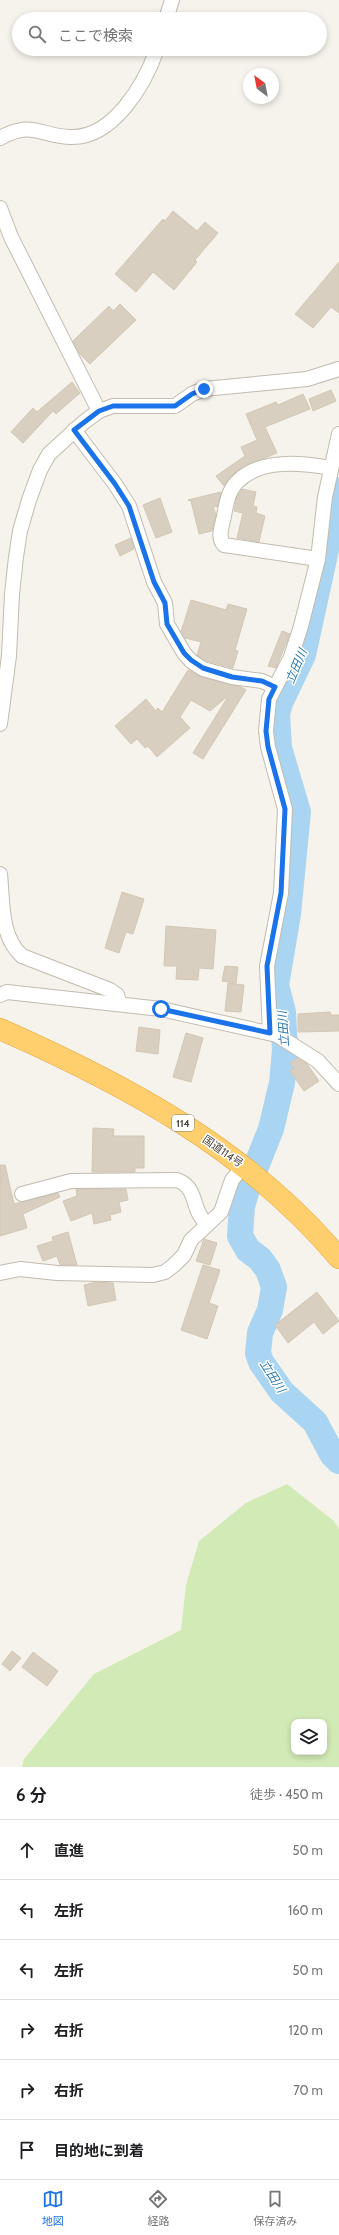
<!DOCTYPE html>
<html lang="ja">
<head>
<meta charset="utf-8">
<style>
  :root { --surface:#fff; --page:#f6f6f6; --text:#202124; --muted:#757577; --line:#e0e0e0; --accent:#1a73e8 }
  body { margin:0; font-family:Cabin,"Noto Sans JP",sans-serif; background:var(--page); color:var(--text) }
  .controls { position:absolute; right:12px; bottom:12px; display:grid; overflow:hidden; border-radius:8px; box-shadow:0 2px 6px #0003 }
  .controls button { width:36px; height:36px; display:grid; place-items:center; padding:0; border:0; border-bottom:1px solid var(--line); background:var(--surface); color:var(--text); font:20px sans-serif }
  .compass { position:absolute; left:243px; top:68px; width:36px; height:36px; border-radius:50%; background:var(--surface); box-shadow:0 2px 6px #0003; rotate:328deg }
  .stop { position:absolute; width:12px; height:12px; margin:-9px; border:3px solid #1a73e8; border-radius:50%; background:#fff }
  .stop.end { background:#1a73e8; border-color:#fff; box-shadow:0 1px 4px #0008 }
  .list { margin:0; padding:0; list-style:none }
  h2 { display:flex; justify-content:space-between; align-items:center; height:52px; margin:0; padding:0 16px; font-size:17px }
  h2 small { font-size:13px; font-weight:400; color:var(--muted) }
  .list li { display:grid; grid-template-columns:26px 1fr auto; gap:12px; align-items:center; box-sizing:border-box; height:60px; padding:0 16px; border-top:1px solid var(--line) }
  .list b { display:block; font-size:15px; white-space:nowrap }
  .list em { font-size:13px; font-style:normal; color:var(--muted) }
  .icon { flex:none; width:22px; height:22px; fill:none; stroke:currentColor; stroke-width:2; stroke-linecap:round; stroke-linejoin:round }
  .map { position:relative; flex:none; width:339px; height:1767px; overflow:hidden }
  .search { position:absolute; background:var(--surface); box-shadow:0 2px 6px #0003; left:12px; right:12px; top:12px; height:44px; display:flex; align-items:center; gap:10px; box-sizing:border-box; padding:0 14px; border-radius:22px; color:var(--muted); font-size:15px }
  .sheet { height:412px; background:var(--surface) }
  nav { display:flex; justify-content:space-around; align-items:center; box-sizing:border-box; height:56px; border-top:1px solid var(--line); background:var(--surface); font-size:11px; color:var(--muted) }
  nav a { display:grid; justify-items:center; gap:2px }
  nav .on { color:var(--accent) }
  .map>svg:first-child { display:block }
  .green { fill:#d2eab5; fill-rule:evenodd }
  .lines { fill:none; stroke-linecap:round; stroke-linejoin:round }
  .river { stroke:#a9d4f2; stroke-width:26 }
  .building { fill:#d8cfc1; stroke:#d3c7b4 }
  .minor-casing { stroke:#c2bbae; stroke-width:16 }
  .highway-casing { stroke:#e0a43c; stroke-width:22 }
  .minor { stroke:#fff; stroke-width:14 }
  .highway { stroke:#ffcf6e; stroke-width:21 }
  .route { stroke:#1a73e8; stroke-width:5 }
  .labels { text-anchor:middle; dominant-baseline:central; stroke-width:3; stroke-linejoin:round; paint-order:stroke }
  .shield { fill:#fff; stroke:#817c74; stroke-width:1 }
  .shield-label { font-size:10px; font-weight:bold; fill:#4b4439 }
  .street-label { font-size:11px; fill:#4b4439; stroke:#fff }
  .water-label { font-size:12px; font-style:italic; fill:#2e7ab2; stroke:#fff }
</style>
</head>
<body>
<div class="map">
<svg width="339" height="1767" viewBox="0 0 339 1767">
  <rect width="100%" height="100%" fill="#f6f3ec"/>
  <!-- green -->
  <path class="green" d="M287,1484l47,37 5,8v238h-317l2,-8 70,-85 87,-44 5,-45 13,-44 47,-38zM294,1722h30v30h-30z"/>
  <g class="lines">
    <!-- river -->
    <polyline class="river" points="339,490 303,655 280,703 277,714 279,748 298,812 288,914 276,985 283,1012 285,1050 282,1083 271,1129 247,1189 242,1206 240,1236 248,1250 260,1259 268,1270 274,1287 270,1310 260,1333 258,1353 261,1362 282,1392 315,1422 332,1454 339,1461"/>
  </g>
  <!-- building -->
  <g class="building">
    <polygon points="173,211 197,231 205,222 218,233 195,260 197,262 174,290 153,272 136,292 115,274 163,219 165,221"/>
    <polygon points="339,262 339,313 331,307 313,328 295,314"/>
    <polygon points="120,304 136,320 90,364 79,353 73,341 109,306 113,311"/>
    <polygon points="72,382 80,393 56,414 53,411 23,443 11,432 33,408 37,412"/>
    <polygon points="331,390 336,401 313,411 309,399"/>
    <polygon points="303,394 310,409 265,427 277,453 243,467 231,476 224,486 216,476 245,456 241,447 257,440 246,414 276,402 278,405"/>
    <polygon points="242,489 256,492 253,506 257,507 256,513 265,516 259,542 237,538 243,513 234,511 237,497"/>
    <polygon points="221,492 217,507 213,506 216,515 212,531 199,534 191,501 188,500"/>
    <polygon points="160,498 172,532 156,538 143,505"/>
    <polygon points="131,538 134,549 120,556 115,545"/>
    <polygon points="191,600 226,610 228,604 247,609 235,650 238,651 233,668 207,661 197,655 201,642 185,638 181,632"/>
    <polygon points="282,631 290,634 276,668 268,666"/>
    <polygon points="188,670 201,677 241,687 246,690 203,759 193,753 229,695 210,711 191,700 180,717 190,728 157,757 148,746 145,748 137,739 131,744 115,726 146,699 156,711 158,708 162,712"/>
    <polygon points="122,892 144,899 133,934 126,932 119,953 105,948"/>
    <polygon points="166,926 216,930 213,969 199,968 198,980 176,979 177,966 164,966"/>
    <polygon points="225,966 238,967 236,983 222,981"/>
    <polygon points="228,983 244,985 241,1012 225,1011"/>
    <polygon points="330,1012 331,1015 339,1015 339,1031 298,1032 298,1014"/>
    <polygon points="139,1027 160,1030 158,1054 136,1051"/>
    <polygon points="186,1033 203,1038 191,1082 173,1077"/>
    <polygon points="297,1058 307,1064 319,1081 304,1091 290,1071 294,1068 290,1063"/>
    <polygon points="93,1128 114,1129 113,1136 144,1136 144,1168 135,1168 135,1172 92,1172"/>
    <polygon points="0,1165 5,1165 14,1204 58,1193 60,1197 23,1214 27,1228 0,1236"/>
    <polygon points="76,1189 126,1189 128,1200 119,1202 121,1212 110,1215 111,1220 94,1224 92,1213 71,1221 63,1201 77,1196"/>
    <polygon points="68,1232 77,1265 60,1265 57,1256 43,1261 37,1246 53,1241 52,1237"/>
    <polygon points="204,1239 217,1243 210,1265 196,1261"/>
    <polygon points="203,1265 220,1270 209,1303 218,1306 207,1339 181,1330"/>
    <polygon points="96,1282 113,1283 116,1300 88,1306 84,1285"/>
    <polygon points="317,1292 339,1321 323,1334 314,1322 288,1343 275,1325"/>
    <polygon points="12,1651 21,1658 10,1671 2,1664"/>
    <polygon points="33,1652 58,1671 47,1686 22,1667"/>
  </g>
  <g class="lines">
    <!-- minor casing -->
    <g class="minor-casing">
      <g id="minor">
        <polyline points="166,19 172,0"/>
        <path d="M0,138c33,-18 39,-2 70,-1 43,2 75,-53 87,-88"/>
        <polyline points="0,208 11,237 99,411"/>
        <polyline points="74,430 115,484 129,506 154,582 165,603 167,624 184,653 191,661 203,669 232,677 262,681 275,687"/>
        <path d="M318,559l-94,-14c-7,-7 -2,-19 0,-29 2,-11 4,-25 13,-34 23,-24 65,-19 94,-14"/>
        <polyline points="0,724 9,656 12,594 16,557 20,531 29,500 40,470 49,454 84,422 99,411 113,406 175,406 192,394 204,389 307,379 339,369"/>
        <path d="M0,874c3,29 0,62 22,82l88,34 7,5 3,9"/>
        <polyline points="0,995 7,992 161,1009 277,1035 318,1061 339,1084"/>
        <polyline points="270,1033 267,966 281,893 285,809 268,747 266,731 269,699 291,657 301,626 318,559 325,497 339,434"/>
        <path d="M22,1194l49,-13 106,-1c22,8 13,29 30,44"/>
        <polyline points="0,1273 20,1269 57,1273 153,1275 165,1272 174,1265 184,1255 191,1240 221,1212 232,1180 244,1165"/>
      </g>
    </g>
    <!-- highway casing -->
    <g class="highway-casing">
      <path id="highway" d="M0,1029c127,56 248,121 339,229"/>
    </g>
    <!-- minor -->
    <use href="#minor" class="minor"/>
    <!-- highway -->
    <use href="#highway" class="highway"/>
  </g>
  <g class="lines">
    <!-- route -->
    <polyline class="route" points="161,1009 270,1033 267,966 281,893 285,809 268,747 266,731 269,699 275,687 262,681 232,677 203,668 191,660 184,653 167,624 165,603 154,582 129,506 115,484 74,430 99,411 113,406 175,406 192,394 204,389"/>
  </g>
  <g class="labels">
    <!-- shield labels -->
    <rect class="shield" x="172" y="1115" width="22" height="16" rx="3"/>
    <g class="shield-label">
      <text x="183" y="1123">114</text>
    </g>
    <!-- street labels -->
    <g class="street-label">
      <text transform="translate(223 1151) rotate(35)">国道114号</text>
    </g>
    <!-- water labels -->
    <g class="water-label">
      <text transform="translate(296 666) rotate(-67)">立田川</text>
      <text transform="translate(283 1029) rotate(-94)">立田川</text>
      <text transform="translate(273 1376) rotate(57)">立田川</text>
    </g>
  </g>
</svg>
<div class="controls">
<button><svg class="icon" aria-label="layers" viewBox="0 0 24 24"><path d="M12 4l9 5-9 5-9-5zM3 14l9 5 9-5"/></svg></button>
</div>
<svg class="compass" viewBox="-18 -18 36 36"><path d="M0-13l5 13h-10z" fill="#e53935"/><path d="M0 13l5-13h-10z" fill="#757577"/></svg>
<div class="stop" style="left:161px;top:1009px"></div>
<div class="stop end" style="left:204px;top:389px"></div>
<div class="search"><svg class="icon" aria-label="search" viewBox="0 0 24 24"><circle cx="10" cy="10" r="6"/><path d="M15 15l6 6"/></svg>ここで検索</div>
</div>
<section class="sheet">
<h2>6 分<small>徒歩 · 450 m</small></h2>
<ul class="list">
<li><svg class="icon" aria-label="ahead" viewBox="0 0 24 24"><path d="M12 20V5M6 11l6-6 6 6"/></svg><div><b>直進</b></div><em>50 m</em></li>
<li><svg class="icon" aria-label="left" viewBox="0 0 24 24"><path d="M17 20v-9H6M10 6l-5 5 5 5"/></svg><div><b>左折</b></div><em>160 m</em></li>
<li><svg class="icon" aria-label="left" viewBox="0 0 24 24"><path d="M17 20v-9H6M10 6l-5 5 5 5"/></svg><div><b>左折</b></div><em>50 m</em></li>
<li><svg class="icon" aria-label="right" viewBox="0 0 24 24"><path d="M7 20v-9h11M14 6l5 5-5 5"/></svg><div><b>右折</b></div><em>120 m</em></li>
<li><svg class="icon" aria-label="right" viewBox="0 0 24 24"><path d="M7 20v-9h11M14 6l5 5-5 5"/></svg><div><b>右折</b></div><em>70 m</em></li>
<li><svg class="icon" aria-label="arrive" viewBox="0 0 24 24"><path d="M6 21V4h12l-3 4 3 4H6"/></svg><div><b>目的地に到着</b></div></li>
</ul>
</section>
<nav>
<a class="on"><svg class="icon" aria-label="map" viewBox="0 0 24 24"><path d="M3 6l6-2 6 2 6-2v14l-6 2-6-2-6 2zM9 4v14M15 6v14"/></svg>地図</a>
<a><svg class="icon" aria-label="directions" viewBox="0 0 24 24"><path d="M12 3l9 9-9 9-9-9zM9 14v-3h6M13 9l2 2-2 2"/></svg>経路</a>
<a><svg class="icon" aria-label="saved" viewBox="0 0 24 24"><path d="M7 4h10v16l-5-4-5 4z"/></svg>保存済み</a>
</nav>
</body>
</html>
